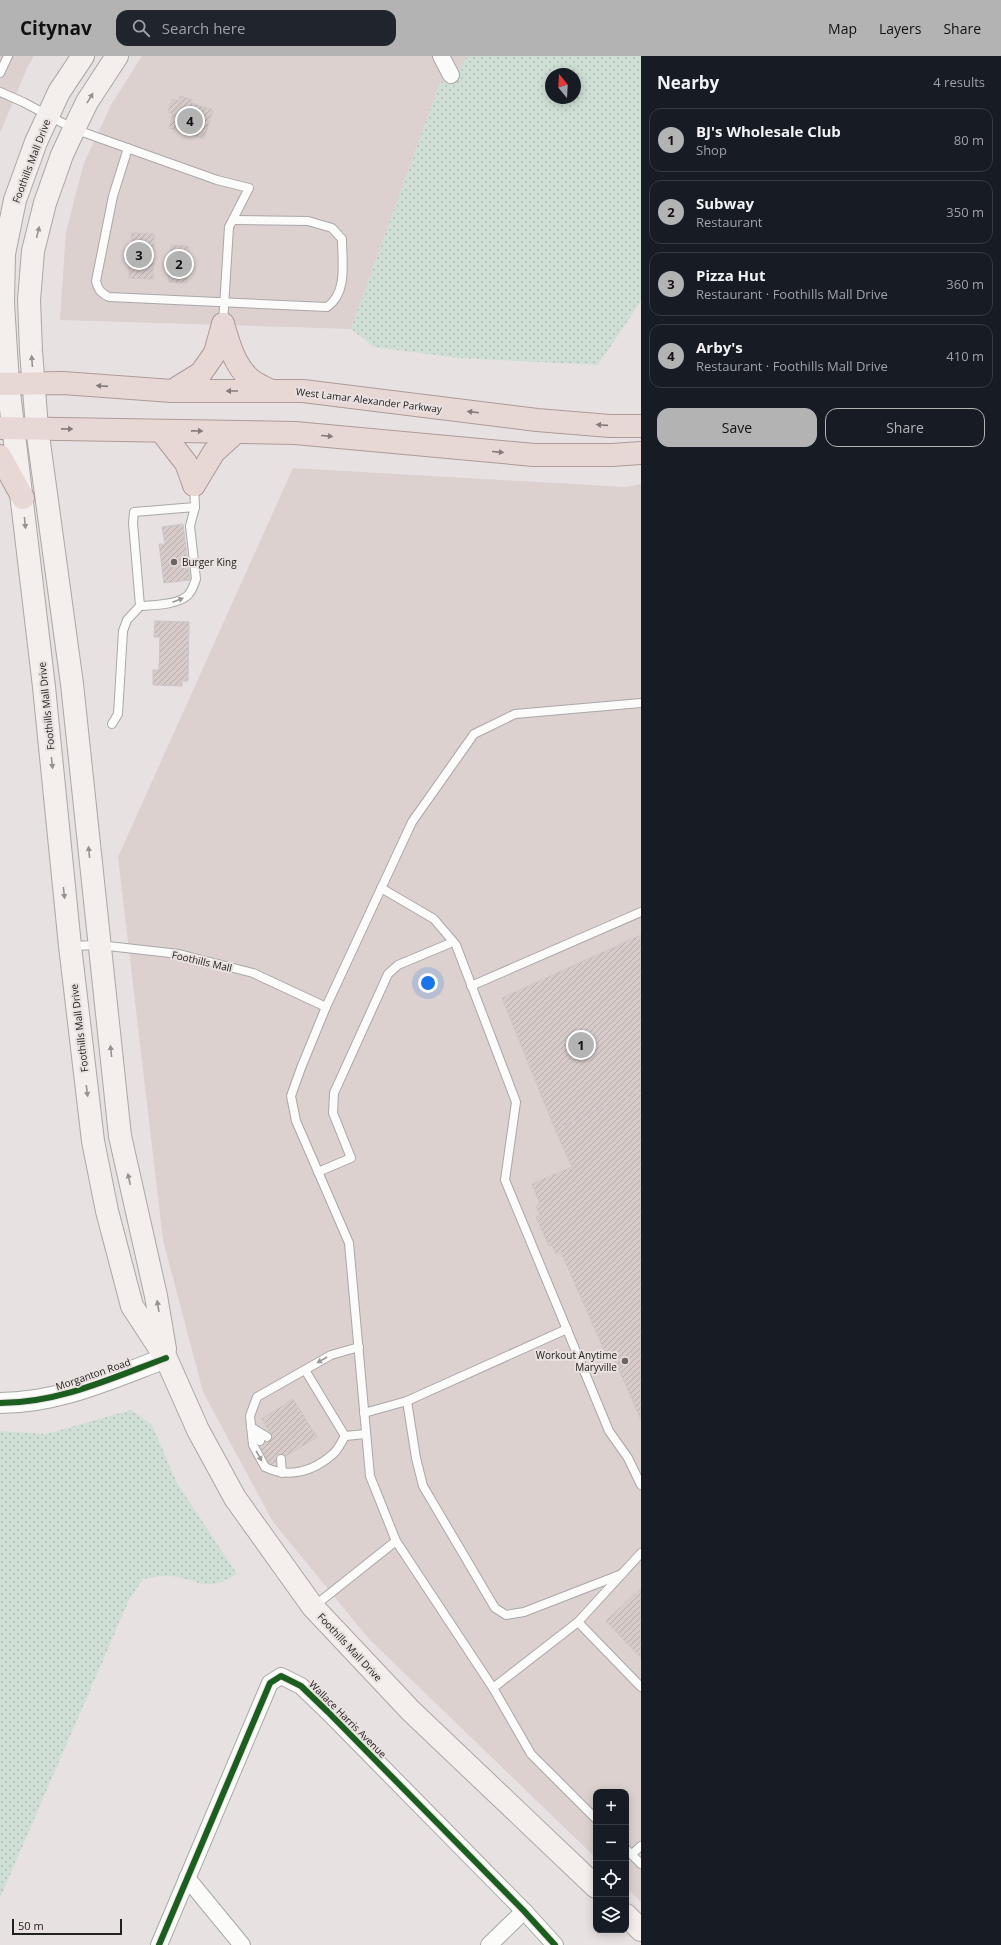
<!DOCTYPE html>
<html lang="en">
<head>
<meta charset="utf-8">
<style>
  :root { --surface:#171b24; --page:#20242c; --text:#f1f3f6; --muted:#9ea1a6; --line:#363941; --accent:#b3b3b4 }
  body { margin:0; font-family:"Open Sans",sans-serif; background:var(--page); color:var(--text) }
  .controls { position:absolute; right:12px; bottom:12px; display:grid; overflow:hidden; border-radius:8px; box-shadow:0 2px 10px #0003 }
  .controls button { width:36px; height:36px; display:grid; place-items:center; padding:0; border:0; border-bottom:1px solid var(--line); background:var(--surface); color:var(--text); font:20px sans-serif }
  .compass { position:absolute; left:545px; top:12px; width:36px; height:36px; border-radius:50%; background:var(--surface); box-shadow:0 2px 10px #0003; rotate:342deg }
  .scale { position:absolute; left:12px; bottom:10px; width:110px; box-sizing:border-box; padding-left:4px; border:2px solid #232120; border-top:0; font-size:11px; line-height:14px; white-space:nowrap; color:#232120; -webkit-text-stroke:3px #e9e1df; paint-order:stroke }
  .you { position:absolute; left:428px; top:927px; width:14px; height:14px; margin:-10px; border:3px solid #fff; border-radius:50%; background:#1a73e8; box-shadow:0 0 0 6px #1a73e833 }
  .badge { display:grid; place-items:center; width:26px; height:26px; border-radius:50%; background:var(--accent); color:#111; font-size:13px; font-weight:700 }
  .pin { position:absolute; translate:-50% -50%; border:2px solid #fff; box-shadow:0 1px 4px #0006 }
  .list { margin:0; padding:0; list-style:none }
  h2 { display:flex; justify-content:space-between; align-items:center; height:52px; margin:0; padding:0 16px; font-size:17px }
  h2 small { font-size:13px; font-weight:400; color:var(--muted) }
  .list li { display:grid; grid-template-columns:26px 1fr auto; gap:12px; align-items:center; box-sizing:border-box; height:64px; margin:0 8px 8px; padding:0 8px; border:1px solid var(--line); border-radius:12px }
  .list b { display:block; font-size:15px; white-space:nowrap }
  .list p { margin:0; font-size:13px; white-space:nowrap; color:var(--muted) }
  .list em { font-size:13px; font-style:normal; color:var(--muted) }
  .actions { display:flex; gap:8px; padding:12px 16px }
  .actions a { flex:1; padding:9px 0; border:1px solid var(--accent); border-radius:12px; text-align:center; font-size:14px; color:var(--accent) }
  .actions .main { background:var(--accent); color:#111 }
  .icon { flex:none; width:22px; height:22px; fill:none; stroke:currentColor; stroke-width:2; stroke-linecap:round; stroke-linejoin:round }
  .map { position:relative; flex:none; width:641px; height:1889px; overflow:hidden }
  header { display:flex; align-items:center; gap:24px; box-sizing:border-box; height:56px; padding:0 20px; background:var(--accent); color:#111 }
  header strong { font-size:19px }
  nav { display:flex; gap:22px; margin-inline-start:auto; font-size:14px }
  .search { width:280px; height:36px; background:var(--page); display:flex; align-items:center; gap:10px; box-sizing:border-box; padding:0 14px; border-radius:12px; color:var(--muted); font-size:15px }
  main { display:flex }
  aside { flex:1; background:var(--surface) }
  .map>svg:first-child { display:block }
  .built { fill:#dcd1cf }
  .grass { fill:url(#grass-dots); fill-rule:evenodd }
  .building { fill:url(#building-hatch); stroke:#cbc7c6 }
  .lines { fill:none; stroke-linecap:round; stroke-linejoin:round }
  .service-casing { stroke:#aaa7a7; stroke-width:10 }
  .minor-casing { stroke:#aaa7a7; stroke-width:18 }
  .tertiary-casing { stroke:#aaa7a7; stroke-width:22 }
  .secondary-casing { stroke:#aaa7a7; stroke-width:24 }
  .trunk-casing { stroke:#ae9a96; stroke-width:24 }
  .service { stroke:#fbfbfa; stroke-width:8 }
  .minor { stroke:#fbfbfa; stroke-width:16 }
  .tertiary { stroke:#fbfbfa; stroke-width:20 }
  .secondary { stroke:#f4eeed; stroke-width:22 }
  .trunk { stroke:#e7d8d5; stroke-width:22 }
  .cycleway-casing { stroke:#e9e1df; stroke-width:8 }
  .cycleway { stroke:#1b5e20; stroke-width:6 }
  .oneway { fill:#969291 }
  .oneway2 { fill:#857c7a }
  .oneway3 { fill:#9a9998 }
  .poi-dot { fill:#686564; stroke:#e9e1df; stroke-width:1.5 }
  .labels { text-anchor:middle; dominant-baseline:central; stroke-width:4; stroke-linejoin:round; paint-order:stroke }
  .street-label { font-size:10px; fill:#232120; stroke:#e9e1df }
  .poi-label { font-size:10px; fill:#232120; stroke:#e9e1df; text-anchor:start }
</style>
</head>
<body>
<header>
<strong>Citynav</strong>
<div class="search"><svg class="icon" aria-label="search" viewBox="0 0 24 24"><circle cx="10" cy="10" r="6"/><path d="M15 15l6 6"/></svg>Search here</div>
<nav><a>Map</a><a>Layers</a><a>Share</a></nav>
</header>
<main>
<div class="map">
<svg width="641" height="1889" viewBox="0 0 641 1889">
  <defs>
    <pattern id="grass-dots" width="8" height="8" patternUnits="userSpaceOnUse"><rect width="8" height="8" fill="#cfdfd5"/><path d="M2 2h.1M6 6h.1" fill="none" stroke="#b1bfb7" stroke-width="1.8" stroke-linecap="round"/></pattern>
    <pattern id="building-hatch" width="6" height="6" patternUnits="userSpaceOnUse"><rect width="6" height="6" fill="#d7cbc9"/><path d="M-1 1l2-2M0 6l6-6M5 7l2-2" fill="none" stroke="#b8aeac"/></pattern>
  </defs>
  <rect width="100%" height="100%" fill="#e7e2e1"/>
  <!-- built -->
  <g class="built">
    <polygon points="0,0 34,0 27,12 0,77"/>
    <polygon points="142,0 467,0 461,12 440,27 351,273 60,264 66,176 84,107 111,49"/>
    <polygon points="293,412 626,431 641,428 641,1846 626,1831 626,1736 596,1736 596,1802 369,1583 273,1466 203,1336 163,1184 118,801"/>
  </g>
  <!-- grass -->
  <g class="grass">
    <path d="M467,0h174v245l-43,64 -140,-7 -84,-11 -23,-18 89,-246 21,-15zM551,18h24v24h-24z"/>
    <path d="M131,1354l21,15 25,58 60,91c-33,19 -33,7 -66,2 -8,-1 -19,2 -28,3l-14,21 -129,298v-467l46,3z"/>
  </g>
  <!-- building -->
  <g class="building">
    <polygon points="180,40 192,44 191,47 213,54 204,83 169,72 173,58 168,56 172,43 179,45"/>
    <polygon points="132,177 154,178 153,223 129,222 129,205 125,205 125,193 131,193"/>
    <polygon points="171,189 188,190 187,227 168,226"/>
    <polygon points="183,468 190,524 164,527 159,488 165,488 162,471"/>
    <polygon points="155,565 189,566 188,625 182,625 182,630 153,629 153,614 159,614 160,581 154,581"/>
    <polygon points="641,879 641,1036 555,1073 502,942"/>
    <polygon points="641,1035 641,1364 613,1300 608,1303 561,1196 556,1198 552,1189 549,1190 536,1161 540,1159 536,1150 540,1148 532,1128 572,1111 555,1073"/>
    <polygon points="293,1343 317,1381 269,1410 255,1388 271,1378 262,1363"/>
    <polygon points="641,1532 641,1602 606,1565"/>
  </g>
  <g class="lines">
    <!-- service casing -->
    <g class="service-casing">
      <g id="service">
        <polyline points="0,17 8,0"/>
        <polyline points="0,36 23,46 74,73 217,124 249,132 229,171 223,267"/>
        <path d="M128,92l-15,48 -17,85c2,9 5,12 13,16l218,10c21,-14 15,-45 15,-68l-10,-11 -24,-7 -75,-1"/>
        <path d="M140,550c14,-1 36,-1 47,-10 5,-4 7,-12 9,-17l-6,-53 5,-19"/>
        <polyline points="112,668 118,658 123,575 127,564 140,550 133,467 134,456 195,451 194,430"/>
        <polyline points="381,832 434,863 456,889 516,1046 505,1124 609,1375 628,1402 641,1429"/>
        <polyline points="71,890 99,889 179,898 253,917 326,951"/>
        <polyline points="471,930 641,856"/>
        <polyline points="318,1116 351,1102 333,1057 334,1037 388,918 398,909 453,886"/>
        <polyline points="305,1314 345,1380"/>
        <polyline points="407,1345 416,1402 423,1430 495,1552 506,1559 524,1556 622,1518"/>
        <polyline points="364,1357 407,1345 567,1273"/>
        <polyline points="251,1371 267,1381"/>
        <polyline points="253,1373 260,1385"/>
        <path d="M345,1380c-3,5 -7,14 -12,18 -19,17 -44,25 -68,13l-12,-22 -3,-29 7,-19 74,-42 28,-8"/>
        <polyline points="345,1380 366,1378"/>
        <polyline points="281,1403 282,1417"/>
        <polyline points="313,1551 396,1485"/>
        <polyline points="578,1566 641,1631"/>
        <polyline points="493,1632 578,1566 641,1497"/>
        <polyline points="596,1763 531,1698 493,1632 396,1485 370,1420 349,1187 296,1065 291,1040 301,1012 326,951 412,766 474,678 515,658 641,647"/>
        <polyline points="626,1793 641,1808"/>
        <polyline points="632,1798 641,1790"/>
      </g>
    </g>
    <!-- minor casing -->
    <g class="minor-casing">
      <g id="minor">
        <polyline points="441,0 451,19"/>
        <polyline points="187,1822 242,1889"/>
        <polyline points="159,1889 270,1627 281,1620 301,1630 328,1656 524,1855 555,1889"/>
        <polyline points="489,1889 524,1855"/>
      </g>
    </g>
    <!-- tertiary casing -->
    <g class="tertiary-casing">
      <path id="tertiary" d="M0,1347c59,0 112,-25 166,-45"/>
    </g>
    <!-- secondary casing -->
    <g class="secondary-casing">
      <g id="secondary">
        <polyline points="83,0 59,36 36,86 15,144 4,198 3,247 8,328 44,631 70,890 93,1085 107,1155 132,1250 166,1302 198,1374 235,1442 313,1551 411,1655 596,1831"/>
        <polyline points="117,0 87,46 74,73 62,99 45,147 33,195 29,244 31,295 37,372 72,628 120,1080 156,1240 165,1293"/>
        <polyline points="626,1859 641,1874"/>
      </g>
    </g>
    <!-- trunk casing -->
    <g class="trunk-casing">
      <g id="trunk">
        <path d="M223,268c6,20 11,40 26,54 6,6 15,9 22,13"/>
        <polyline points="0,328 63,327 172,335 303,335 537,364 610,370 641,370"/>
        <polyline points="172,335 201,317 215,297 223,268"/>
        <polyline points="0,372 295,377 534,399 612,399 641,397"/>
        <polyline points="161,375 186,407 194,429"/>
        <polyline points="0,400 23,442"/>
        <polyline points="194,429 214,396 236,376"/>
      </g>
    </g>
    <!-- service -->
    <use href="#service" class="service"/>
    <!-- minor -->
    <use href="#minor" class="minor"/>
    <!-- tertiary -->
    <use href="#tertiary" class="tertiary"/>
    <!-- secondary -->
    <use href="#secondary" class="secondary"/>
    <!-- trunk -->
    <use href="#trunk" class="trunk"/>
    <!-- cycleway casing -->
    <g class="cycleway-casing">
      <g id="cycleway">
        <path d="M0,1347c59,0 112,-25 166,-45"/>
        <polyline points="159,1889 270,1627 281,1620 301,1630 328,1656 524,1855 555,1889"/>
      </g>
    </g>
    <!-- cycleway -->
    <use href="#cycleway" class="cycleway"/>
  </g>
  <!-- one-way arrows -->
  <defs><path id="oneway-solid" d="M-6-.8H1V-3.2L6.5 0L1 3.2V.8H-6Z"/></defs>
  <g class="oneway">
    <use href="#oneway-solid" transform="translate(90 42) rotate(-59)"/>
    <use href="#oneway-solid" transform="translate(38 176) rotate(-76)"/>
    <use href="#oneway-solid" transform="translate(32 305) rotate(-94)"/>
    <use href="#oneway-solid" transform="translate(25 467) rotate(84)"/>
    <use href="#oneway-solid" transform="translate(52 707) rotate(84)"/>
    <use href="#oneway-solid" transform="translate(89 796) rotate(-96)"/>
    <use href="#oneway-solid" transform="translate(64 837) rotate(84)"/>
    <use href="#oneway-solid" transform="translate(111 995) rotate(-96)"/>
    <use href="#oneway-solid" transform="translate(87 1035) rotate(83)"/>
    <use href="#oneway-solid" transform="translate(129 1123) rotate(-102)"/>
    <use href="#oneway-solid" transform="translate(158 1250) rotate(-99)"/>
  </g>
  <g class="oneway2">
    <use href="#oneway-solid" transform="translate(102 330) rotate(-176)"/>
    <use href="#oneway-solid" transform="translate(232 335) rotate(-180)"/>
    <use href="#oneway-solid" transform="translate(473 356) rotate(-173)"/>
    <use href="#oneway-solid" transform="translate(602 369) rotate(-176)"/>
    <use href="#oneway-solid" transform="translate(67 373) rotate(1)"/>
    <use href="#oneway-solid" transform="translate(197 375) rotate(1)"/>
    <use href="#oneway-solid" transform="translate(327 380) rotate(5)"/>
    <use href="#oneway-solid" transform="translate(498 396) rotate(5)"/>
  </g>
  <g class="oneway3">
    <use href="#oneway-solid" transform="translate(178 544) rotate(-21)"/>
    <use href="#oneway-solid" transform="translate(322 1304) rotate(150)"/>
    <use href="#oneway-solid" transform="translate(259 1400) rotate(61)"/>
  </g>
  <!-- markers -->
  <g class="poi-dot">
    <circle cx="174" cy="506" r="4"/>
    <circle cx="625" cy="1305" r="4"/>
  </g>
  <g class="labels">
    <!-- street labels -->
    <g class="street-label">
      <text transform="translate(31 105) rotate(-69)">Foothills Mall Drive</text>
      <text transform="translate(369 344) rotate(7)">West Lamar Alexander Parkway</text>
      <text transform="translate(46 650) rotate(-96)">Foothills Mall Drive</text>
      <text transform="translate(202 905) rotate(13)">Foothills Mall</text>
      <text transform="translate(79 972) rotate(-97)">Foothills Mall Drive</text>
      <text transform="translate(93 1318) rotate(-19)">Morganton Road</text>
      <text transform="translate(350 1591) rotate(47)">Foothills Mall Drive</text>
      <text transform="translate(348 1663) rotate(45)">Wallace Harris Avenue</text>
    </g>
    <!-- poi labels -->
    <g class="poi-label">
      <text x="182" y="506">Burger King</text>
      <text x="617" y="1299" text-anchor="end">Workout Anytime<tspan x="617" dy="12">Maryville</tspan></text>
    </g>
  </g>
</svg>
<div class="controls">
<button>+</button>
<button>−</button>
<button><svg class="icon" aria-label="locate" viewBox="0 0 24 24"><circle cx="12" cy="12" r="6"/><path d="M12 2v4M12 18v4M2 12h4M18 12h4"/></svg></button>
<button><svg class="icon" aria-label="layers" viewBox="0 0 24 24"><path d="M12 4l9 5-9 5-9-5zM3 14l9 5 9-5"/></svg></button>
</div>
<svg class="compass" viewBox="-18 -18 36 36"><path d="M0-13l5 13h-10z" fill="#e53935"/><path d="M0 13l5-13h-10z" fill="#9ea1a6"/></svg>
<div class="scale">50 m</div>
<div class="you"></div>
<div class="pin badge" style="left:581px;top:989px">1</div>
<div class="pin badge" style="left:179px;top:208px">2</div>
<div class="pin badge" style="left:139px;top:199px">3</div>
<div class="pin badge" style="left:190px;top:65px">4</div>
</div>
<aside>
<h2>Nearby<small>4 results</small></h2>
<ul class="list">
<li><span class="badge">1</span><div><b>BJ's Wholesale Club</b><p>Shop</p></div><em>80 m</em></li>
<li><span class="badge">2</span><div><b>Subway</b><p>Restaurant</p></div><em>350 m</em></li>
<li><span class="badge">3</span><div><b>Pizza Hut</b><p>Restaurant · Foothills Mall Drive</p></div><em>360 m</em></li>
<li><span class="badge">4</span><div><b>Arby's</b><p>Restaurant · Foothills Mall Drive</p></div><em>410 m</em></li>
</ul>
<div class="actions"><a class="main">Save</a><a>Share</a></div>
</aside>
</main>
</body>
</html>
